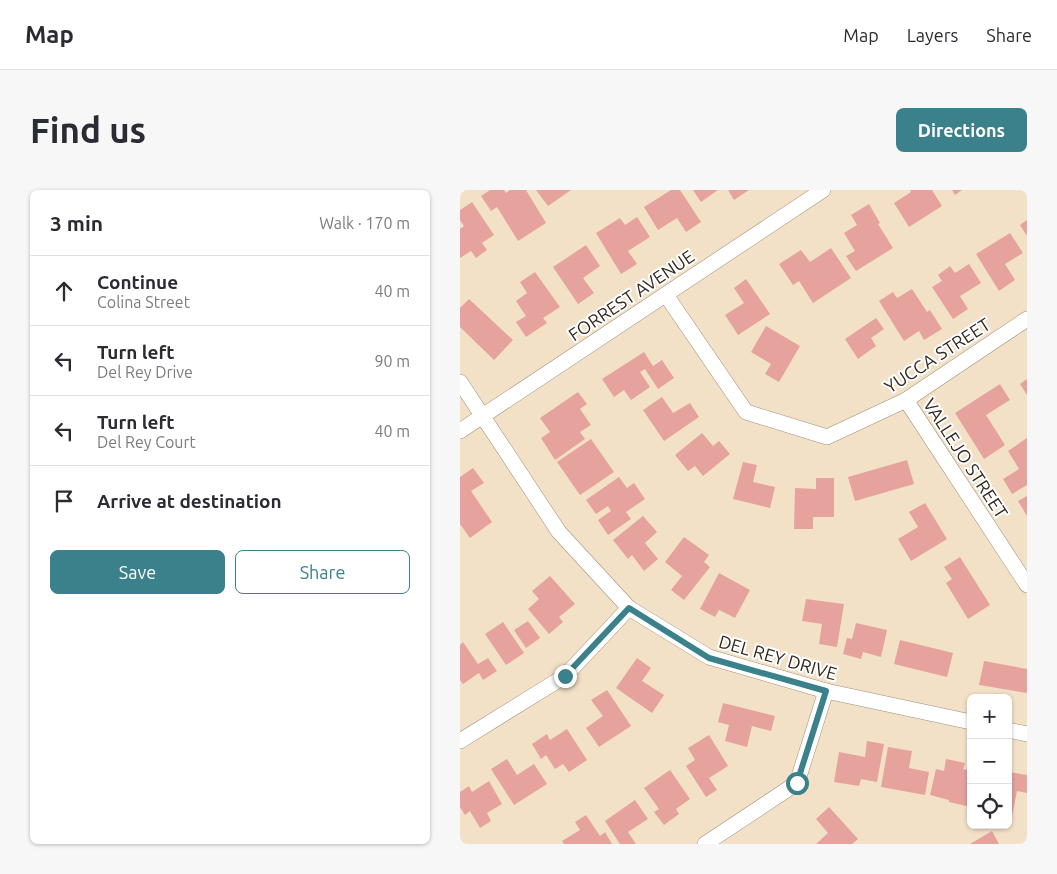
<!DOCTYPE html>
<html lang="en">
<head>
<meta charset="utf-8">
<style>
  :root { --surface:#fff; --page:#f7f7f7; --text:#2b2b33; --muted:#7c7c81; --line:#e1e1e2; --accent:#3a818b }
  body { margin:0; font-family:Ubuntu,sans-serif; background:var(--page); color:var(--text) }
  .controls { position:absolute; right:15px; bottom:15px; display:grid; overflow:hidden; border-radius:8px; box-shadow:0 1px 4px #0004 }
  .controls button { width:45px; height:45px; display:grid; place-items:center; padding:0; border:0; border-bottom:1px solid var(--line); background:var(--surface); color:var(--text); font:25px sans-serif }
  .stop { position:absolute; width:15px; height:15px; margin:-11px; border:4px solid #3a818b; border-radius:50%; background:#fff }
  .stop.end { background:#3a818b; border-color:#fff; box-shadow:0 1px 5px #0008 }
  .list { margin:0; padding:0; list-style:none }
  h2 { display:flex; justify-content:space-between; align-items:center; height:65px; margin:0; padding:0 20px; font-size:21px }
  h2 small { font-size:16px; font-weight:400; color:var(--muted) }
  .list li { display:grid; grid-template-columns:32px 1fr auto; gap:15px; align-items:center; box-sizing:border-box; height:70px; padding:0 20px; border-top:1px solid var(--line) }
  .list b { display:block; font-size:19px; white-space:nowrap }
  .list p { margin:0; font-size:16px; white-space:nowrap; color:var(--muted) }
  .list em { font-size:16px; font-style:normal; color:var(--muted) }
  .actions { display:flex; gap:10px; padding:15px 20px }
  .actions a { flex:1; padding:11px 0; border:1px solid var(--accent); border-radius:8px; text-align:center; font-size:18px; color:var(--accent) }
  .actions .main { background:var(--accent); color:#fff }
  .icon { flex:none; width:28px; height:28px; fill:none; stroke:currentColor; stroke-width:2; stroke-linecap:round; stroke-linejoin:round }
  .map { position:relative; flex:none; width:567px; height:654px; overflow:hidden; border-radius:8px }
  header { display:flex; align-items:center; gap:30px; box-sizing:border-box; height:70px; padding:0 25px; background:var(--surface); border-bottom:1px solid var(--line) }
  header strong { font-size:24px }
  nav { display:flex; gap:28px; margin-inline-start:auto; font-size:18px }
  .intro { display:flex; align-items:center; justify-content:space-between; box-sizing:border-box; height:120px; padding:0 30px }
  h1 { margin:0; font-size:35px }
  .button { padding:12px 22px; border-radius:8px; background:var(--accent); color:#fff; font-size:18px; font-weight:700 }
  main { display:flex; gap:30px; padding:0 30px }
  aside { flex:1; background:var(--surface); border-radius:8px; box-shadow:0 1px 4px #0004 }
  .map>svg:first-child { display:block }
  .building { fill:#e6a39e }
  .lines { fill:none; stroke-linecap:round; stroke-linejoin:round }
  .minor-casing { stroke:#a09078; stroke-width:16 }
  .minor { stroke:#fff; stroke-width:15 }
  .route { stroke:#3a818b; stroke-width:6 }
  .labels { text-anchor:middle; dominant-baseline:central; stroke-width:4; stroke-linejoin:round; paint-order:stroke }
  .street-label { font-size:18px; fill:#2f291f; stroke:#fff }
</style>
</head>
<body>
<header>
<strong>Map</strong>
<nav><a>Map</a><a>Layers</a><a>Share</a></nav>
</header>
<div class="intro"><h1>Find us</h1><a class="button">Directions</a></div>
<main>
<aside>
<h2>3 min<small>Walk · 170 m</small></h2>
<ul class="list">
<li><svg class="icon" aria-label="ahead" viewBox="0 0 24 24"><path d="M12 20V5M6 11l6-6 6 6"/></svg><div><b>Continue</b><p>Colina Street</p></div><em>40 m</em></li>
<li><svg class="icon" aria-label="left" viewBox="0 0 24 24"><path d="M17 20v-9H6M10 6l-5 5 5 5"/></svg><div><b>Turn left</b><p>Del Rey Drive</p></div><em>90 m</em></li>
<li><svg class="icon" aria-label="left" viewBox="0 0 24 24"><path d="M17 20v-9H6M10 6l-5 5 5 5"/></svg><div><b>Turn left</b><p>Del Rey Court</p></div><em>40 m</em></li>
<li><svg class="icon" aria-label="arrive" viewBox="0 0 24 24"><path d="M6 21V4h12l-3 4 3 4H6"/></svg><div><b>Arrive at destination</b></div></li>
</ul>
<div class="actions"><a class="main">Save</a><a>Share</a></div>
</aside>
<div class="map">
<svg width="567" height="654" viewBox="0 0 567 654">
  <rect width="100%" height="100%" fill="#f2e1c7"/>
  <!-- building -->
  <g class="building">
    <polygon points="30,0 44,0 46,3 50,0 66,0 86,33 58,51 37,17 31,21 21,6"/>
    <polygon points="76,0 111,0 88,16"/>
    <polygon points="211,0 220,0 241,32 226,42 217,28 198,40 184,17"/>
    <polygon points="233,0 258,0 241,12"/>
    <polygon points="268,0 289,0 274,10"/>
    <polygon points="450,0 472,0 482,16 449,37 434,13 451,2"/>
    <polygon points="492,0 502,0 495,5"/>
    <polygon points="12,12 34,45 22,53 27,60 16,68 11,61 0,68 0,39 4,36 0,30 0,20"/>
    <polygon points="409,14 420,33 418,34 433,58 396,81 386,66 395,61 384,43 397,35 391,25"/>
    <polygon points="177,27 190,47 168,61 177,74 161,84 136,43 160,28 165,35"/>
    <polygon points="567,30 567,46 560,35"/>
    <polygon points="550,43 563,63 545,74 555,90 539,101 516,64"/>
    <polygon points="126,55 140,76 123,88 134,103 118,114 93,77"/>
    <polygon points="371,58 391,88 353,113 339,91 333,95 319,74 341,60 350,72"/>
    <polygon points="509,74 521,93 500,106 508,119 493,129 472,97 482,91 478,85 490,76 495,83"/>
    <polygon points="75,82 100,117 83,128 87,133 66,147 56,132 66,126 56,111 67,103 60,92"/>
    <polygon points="286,89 310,124 278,145 265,125 284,113 274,98"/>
    <polygon points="452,99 467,122 470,120 482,139 464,150 459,141 444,151 419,111 433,102 437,108"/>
    <polygon points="9,109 53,150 34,170 0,137 0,118"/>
    <polygon points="416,128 424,139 411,148 416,156 398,169 385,149"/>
    <polygon points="306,136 340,156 319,192 305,184 311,174 291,162"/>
    <polygon points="184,162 193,176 202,170 214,188 198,199 185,179 180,182 190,197 171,210 164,200 154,207 142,189"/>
    <polygon points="567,189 567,205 560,194"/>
    <polygon points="540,194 550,210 526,225 545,255 524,269 495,223"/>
    <polygon points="118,202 127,214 120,219 131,235 120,242 125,249 95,270 81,248 90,242 80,228"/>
    <polygon points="202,207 213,223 230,213 239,227 204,251 183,220"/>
    <polygon points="242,243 253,256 259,251 270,264 243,286 235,276 228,281 215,265"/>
    <polygon points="567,248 567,295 552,304 543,289 559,279 548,261"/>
    <polygon points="131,249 154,282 120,305 97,272"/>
    <polygon points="447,270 454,294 395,311 388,287"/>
    <polygon points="283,272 297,275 293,292 315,297 310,318 273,309"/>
    <polygon points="13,278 24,293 11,301 32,332 10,348 0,334 0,287"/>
    <polygon points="159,287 167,298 174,293 185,309 166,322 171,329 148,345 138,330 151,321 148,316 136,324 126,310"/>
    <polygon points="356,288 374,288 374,327 353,327 353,339 334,339 335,298 356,299"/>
    <polygon points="567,306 567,326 558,311"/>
    <polygon points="465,313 487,349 451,371 438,349 458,337 449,322"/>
    <polygon points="183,326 197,342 185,353 198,369 184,381 172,365 168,369 153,350"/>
    <polygon points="224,347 249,365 244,372 250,377 224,410 211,400 222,386 205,372"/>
    <polygon points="500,367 530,415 508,429 486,393 492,389 484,377"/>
    <polygon points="259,383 290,400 275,428 259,420 255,427 240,419"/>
    <polygon points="90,386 115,414 99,427 103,432 89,444 68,419 79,409 72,401"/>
    <polygon points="346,409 384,414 377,457 359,454 362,434 342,431"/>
    <polygon points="68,431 80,448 66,458 54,440"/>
    <polygon points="43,432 64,463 46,475 25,444"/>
    <polygon points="396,433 427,440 421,467 403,462 401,469 383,464 387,448 392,449"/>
    <polygon points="440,450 493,463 487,487 434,474"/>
    <polygon points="3,452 18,474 28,468 37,481 23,490 19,483 3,494 0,490 0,455"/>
    <polygon points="177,468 191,478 182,491 204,505 192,523 156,498"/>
    <polygon points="524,471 567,479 567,503 519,495"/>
    <polygon points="147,500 171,536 139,557 126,538 143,526 131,510"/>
    <polygon points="263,513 315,526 311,541 292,536 287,557 265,551 269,535 258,532"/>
    <polygon points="107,539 127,570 109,582 103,574 95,579 86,565 81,569 72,554 87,544 90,550"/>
    <polygon points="249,545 268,576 249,588 257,600 246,607 226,576 235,570 228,558"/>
    <polygon points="407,551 424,554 417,592 401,589 399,596 374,592 379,562 405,567"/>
    <polygon points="428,557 452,561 449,578 469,582 465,605 421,597"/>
    <polygon points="47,569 57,585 74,574 87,594 54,615 31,579"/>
    <polygon points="486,569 505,573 503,579 511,581 511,617 489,612 489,610 470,605 476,579 484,581"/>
    <polygon points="210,580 230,609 216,619 219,624 204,635 194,622 199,619 184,598"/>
    <polygon points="548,582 567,585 567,603 557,601 552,626 548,625"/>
    <polygon points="29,591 42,614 27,623 31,631 20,638 10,621 5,625 0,617 0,602 9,596 12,602"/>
    <polygon points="175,610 188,629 168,642 176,654 160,654 145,631"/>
    <polygon points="369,617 398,649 392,654 356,654 368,643 356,629"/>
    <polygon points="126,625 140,646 145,642 152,654 104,654 102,651 120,640 115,632"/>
    <polygon points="532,641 539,654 510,654"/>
  </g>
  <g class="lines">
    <!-- minor casing -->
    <g class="minor-casing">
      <g id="minor">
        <polyline points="206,105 286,222 367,247 446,210 567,129"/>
        <polyline points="0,192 99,342 169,418 249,467 366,501 511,532"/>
        <polyline points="446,210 567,395"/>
        <polyline points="0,241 363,0"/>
        <polyline points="548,540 567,544"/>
        <polyline points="0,551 105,486 169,418"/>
        <polyline points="245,654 337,593 366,501"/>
      </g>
    </g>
    <!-- minor -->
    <use href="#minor" class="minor"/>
  </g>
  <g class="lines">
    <!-- route -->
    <polyline class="route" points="105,486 169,418 249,468 366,501 337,593"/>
  </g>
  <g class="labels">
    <!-- street labels -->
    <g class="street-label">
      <text transform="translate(171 105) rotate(-34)">FORREST AVENUE</text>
      <text transform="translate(477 165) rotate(-33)">YUCCA STREET</text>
      <text transform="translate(506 268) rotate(57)">VALLEJO STREET</text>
      <text transform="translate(318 467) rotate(16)">DEL REY DRIVE</text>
    </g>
  </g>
</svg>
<div class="controls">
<button>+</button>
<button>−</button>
<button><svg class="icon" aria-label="locate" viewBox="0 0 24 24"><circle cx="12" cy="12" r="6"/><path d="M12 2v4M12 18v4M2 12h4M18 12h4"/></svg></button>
</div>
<div class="stop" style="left:337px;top:593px"></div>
<div class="stop end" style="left:105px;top:486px"></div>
</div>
</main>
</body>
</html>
